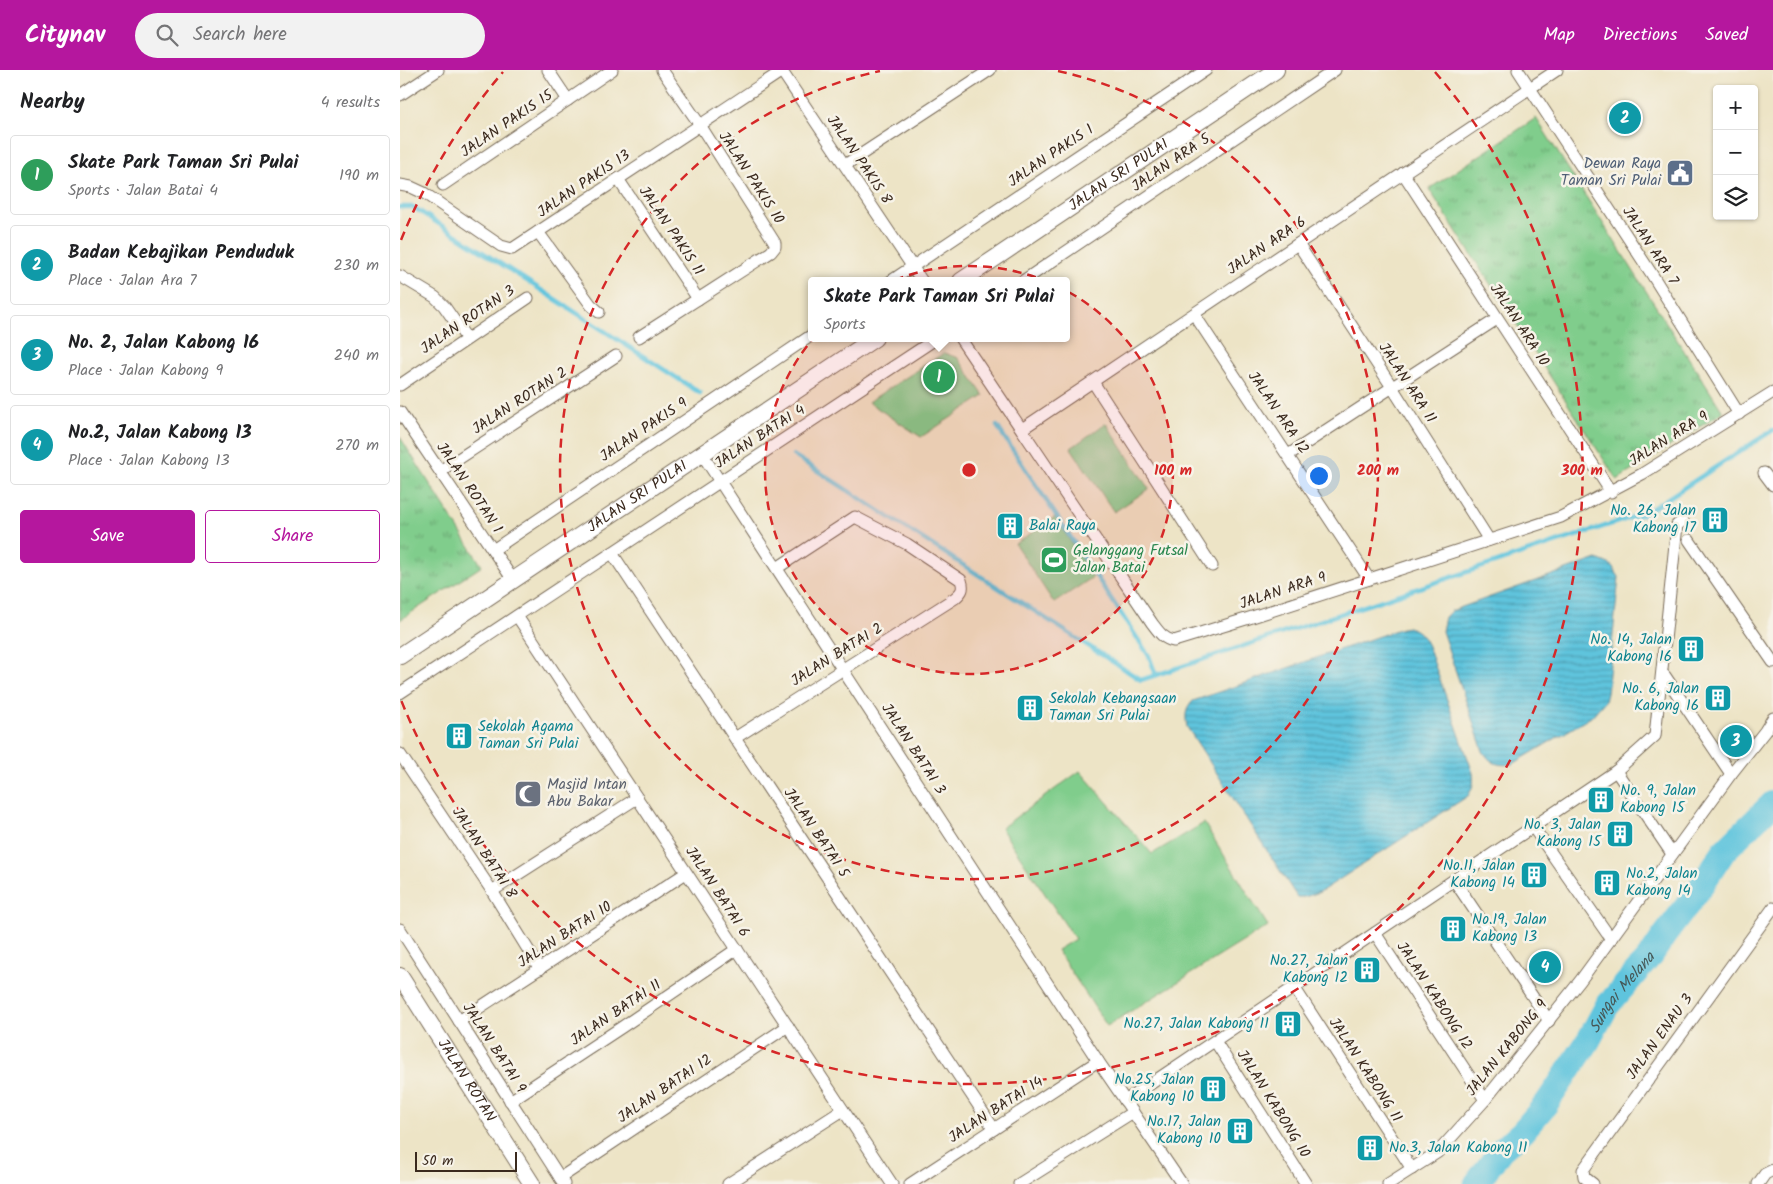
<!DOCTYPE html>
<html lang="en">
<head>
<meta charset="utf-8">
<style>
  :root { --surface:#fff; --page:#f2f2f2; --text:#202124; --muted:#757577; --line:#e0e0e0; --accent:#b5179e }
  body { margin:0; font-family:Kalam,sans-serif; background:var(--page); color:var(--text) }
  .controls { position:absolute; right:15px; top:15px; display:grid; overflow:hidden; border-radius:5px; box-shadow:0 1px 4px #0004 }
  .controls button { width:45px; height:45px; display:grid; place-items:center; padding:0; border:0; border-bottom:1px solid var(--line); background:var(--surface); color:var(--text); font:25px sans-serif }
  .scale { position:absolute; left:15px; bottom:12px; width:102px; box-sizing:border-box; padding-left:5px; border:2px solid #3b2a1e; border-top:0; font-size:14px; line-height:18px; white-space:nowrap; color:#3b2a1e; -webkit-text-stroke:4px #f7f3e8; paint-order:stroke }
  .you { position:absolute; left:918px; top:405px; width:18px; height:18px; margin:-12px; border:4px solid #fff; border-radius:50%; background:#1a73e8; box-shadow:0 0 0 8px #1a73e833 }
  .badge { display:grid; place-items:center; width:32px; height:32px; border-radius:50%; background:var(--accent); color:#fff; font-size:16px; font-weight:700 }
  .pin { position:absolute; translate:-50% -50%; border:2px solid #fff; box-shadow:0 1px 5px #0006 }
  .popup { position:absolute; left:408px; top:207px; width:262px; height:65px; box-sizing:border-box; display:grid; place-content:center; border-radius:5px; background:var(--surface); filter:drop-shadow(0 1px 4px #0005); font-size:16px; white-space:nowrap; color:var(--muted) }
  .popup b { font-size:19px; color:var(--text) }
  .popup::after { content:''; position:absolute; left:50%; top:100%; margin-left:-10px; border:10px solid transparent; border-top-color:var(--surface) }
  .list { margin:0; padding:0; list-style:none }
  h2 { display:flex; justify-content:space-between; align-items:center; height:65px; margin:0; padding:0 20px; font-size:21px }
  h2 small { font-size:16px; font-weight:400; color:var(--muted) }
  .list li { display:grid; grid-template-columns:32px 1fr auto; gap:15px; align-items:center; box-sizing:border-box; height:80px; margin:0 10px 10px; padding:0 10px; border:1px solid var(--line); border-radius:5px }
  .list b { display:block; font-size:19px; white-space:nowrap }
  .list p { margin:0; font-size:16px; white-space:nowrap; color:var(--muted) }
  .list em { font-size:16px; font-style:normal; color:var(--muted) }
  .actions { display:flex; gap:10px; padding:15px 20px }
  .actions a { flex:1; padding:11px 0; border:1px solid var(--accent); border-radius:5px; text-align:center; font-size:18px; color:var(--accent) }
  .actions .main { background:var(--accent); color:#fff }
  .icon { flex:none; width:28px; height:28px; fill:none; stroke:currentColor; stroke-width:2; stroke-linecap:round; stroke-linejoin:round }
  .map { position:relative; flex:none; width:1373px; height:1114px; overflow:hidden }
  header { display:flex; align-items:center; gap:30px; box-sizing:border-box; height:70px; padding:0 25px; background:var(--accent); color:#fff }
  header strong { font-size:24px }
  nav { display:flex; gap:28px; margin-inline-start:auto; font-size:18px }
  .search { width:350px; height:45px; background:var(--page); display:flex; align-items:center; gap:12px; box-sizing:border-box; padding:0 18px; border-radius:28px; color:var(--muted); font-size:19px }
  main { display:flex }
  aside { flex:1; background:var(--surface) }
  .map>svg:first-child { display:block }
  .park { fill:url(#park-tufts); stroke:#5e7c55 }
  .garden { fill:#80cd8c; stroke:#5e7c55 }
  .water { fill:url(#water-rules); stroke:#4d777e }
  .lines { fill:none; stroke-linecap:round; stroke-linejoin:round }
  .stream { stroke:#5fc4dd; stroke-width:4.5 }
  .river { stroke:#5fc4dd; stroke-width:25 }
  .street-casing { stroke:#796b59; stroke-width:13 }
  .secondary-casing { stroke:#796b59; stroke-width:18 }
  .street { stroke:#fff; stroke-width:11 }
  .secondary { stroke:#fff; stroke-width:16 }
  .ring { fill:none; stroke:#d62828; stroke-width:2.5; stroke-dasharray:9 6 }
  .labels { text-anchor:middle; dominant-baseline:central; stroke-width:5; stroke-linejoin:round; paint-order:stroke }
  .street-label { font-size:15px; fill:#3b2a1e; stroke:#f7f3e8 }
  .service-label { font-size:15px; fill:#4e5e75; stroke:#f7f3e8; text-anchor:end }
  .culture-label { font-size:15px; fill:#0d838f; stroke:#f7f3e8; text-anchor:end }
  .leisure-label { font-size:15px; fill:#27864d; stroke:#f7f3e8; text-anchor:start }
  .worship-label { font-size:15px; fill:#5b616d; stroke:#f7f3e8; text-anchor:start }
  .water-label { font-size:16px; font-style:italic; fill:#465857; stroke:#f7f3e8 }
  .centre { fill:#d62828; stroke:#f7f3e8; stroke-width:2.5 }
  .ring-label { font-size:15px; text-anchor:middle; font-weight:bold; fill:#d62828; stroke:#f7f3e8; stroke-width:5; stroke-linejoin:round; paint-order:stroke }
</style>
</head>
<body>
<header>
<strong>Citynav</strong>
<div class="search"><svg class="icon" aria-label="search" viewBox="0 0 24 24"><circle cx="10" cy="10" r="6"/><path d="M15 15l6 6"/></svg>Search here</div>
<nav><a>Map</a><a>Directions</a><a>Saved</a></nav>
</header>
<main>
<aside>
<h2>Nearby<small>4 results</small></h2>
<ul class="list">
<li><span class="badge" style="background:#2e9e5b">1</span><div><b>Skate Park Taman Sri Pulai</b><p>Sports · Jalan Batai 4</p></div><em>190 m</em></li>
<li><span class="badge" style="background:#0f9aa8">2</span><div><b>Badan Kebajikan Penduduk</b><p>Place · Jalan Ara 7</p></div><em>230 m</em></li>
<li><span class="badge" style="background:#0f9aa8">3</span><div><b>No. 2, Jalan Kabong 16</b><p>Place · Jalan Kabong 9</p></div><em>240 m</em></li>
<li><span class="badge" style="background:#0f9aa8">4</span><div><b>No.2, Jalan Kabong 13</b><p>Place · Jalan Kabong 13</p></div><em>270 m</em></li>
</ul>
<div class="actions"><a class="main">Save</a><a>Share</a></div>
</aside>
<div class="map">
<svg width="1373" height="1114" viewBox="0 0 1373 1114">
  <defs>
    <pattern id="park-tufts" width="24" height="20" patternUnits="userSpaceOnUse" patternTransform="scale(1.25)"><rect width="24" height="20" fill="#80cd8c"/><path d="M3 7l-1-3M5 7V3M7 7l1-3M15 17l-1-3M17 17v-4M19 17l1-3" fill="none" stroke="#6aa772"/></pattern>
    <pattern id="water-rules" width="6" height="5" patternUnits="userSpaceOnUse" patternTransform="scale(1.25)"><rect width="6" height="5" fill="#5fc4dd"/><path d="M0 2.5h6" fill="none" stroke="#509fb3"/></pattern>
  </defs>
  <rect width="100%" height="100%" fill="#f7f3e8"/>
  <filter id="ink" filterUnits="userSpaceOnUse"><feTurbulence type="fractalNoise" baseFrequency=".02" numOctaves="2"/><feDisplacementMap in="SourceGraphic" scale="10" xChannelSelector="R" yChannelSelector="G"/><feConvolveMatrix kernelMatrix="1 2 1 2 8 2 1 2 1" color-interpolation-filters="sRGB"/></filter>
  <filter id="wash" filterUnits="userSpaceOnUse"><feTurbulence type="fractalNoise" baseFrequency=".0096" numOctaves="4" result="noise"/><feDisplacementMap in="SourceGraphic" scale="20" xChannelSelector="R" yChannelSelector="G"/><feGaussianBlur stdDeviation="1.12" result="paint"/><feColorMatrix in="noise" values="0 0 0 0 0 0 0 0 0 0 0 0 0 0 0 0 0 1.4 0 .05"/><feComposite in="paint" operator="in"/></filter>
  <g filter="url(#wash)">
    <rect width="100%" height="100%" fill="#ede4c6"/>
    <!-- park -->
    <g class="park">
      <polygon points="1136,48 1323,342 1217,410 1029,119"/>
      <polygon points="0,367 82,496 0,550"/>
    </g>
    <!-- garden -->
    <g class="garden">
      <polygon points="544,283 558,288 584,326 521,367 468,332"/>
      <polygon points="706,353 749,419 714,442 671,378"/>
      <polygon points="655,447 693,507 654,533 615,474"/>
      <polygon points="680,701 752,784 804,753 868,856 707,956 657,880 675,869 601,758"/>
    </g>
    <!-- water -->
    <g class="water">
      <path d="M1197,489l14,6 8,12 -12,116 -2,8 -14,16 -78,47c-15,2 -22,0 -30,-13l-41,-120 3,-14 6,-6z"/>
      <path d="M1008,557c11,3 15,9 20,19l45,127c1,9 0,15 -5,23l-148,96 -16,5h-7l-110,-170c-2,-12 -2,-17 6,-26l209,-73z"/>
    </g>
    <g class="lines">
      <!-- stream -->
      <g class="stream">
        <polyline points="0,137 13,137 300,323"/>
        <polyline points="597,356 749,586 756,605"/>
        <polyline points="393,385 741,610 1245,443 1373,360"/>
      </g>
      <!-- river -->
      <path class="river" id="s1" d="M1076,1114l25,-34 21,-18 24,-28 41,-61 20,-37 45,-52 12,-18 31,-41 29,-44 49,-48"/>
    </g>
  </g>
  <g filter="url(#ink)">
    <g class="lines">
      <!-- street casing -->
      <g class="street-casing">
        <g id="street">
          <polyline points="148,0 168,30"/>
          <polyline points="381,0 522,211"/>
          <polyline points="1118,0 1251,203 1339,344"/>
          <polyline points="0,25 38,0"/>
          <polyline points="445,95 590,0"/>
          <polyline points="1003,103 1211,422"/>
          <polyline points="218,109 298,229"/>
          <polyline points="0,115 11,117 24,123 101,176 112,179 382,1"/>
          <polyline points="43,115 212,0"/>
          <polyline points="138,162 191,235 199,242"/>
          <polyline points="898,174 992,317 1089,470"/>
          <polyline points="0,206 35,227 44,236 67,269"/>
          <polyline points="491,211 806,0"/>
          <polyline points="623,211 935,0"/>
          <polyline points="794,244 969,509"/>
          <polyline points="239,267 371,182 375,177 375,173 300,55 262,0"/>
          <path d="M560,268l192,285c6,8 11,16 22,18l72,-22 315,-102 81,-43 131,-82"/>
          <polyline points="693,312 812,496"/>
          <polyline points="0,315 128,228"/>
          <polyline points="0,342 113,510"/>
          <polyline points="622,359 1157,0"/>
          <polyline points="302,384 698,991 782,1114"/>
          <polyline points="888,385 1097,249"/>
          <polyline points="40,401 216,286"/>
          <polyline points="1364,403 1373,415"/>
          <polyline points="1289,470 1373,592"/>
          <polyline points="93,480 412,265"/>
          <polyline points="212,483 594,1059"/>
          <polyline points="117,546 492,1114"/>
          <polyline points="1265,606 1331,704"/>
          <polyline points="0,623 537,268"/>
          <path d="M335,668l220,-140c7,-6 9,-9 6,-18l-54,-36 -52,-27 -78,51"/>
          <polyline points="0,684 92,821 140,899"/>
          <polyline points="1216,701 1272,784"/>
          <polyline points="1133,757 1211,869"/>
          <polyline points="1054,810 1149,951"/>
          <polyline points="92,821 237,728"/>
          <polyline points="0,859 164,1114"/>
          <polyline points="975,863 1085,1030"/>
          <polyline points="894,917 1012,1099"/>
          <polyline points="59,951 286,803"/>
          <polyline points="815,971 906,1114"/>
          <polyline points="110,1031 222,957 337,879"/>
          <polyline points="725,1031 1216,701 1255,666 1277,455 1283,451"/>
          <polyline points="160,1108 388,956"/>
          <polyline points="328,1114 443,1040"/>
          <polyline points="510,1114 698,991"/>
          <polyline points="619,1114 733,1042"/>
          <polyline points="988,1114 1038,1082 1085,1030 1180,911 1331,704 1365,661 1373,648"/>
          <polyline points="1193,1114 1184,1107 1183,1100 1373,838"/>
          <polyline points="1358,1114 1365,1104 1373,1100"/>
        </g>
      </g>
      <!-- secondary casing -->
      <g class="secondary-casing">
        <g id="secondary">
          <path id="s2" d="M561,211l315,-211"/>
          <path id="s3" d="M0,586l475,-318"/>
          <path id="s4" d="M0,906l132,208"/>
        </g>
      </g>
      <!-- street -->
      <use href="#street" class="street"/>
      <!-- secondary -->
      <use href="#secondary" class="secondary"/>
    </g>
  </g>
  <!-- distance rings -->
  <circle cx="569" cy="400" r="204" fill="#d62828" fill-opacity=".12"/>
  <g class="ring">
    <circle cx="569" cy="400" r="204"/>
    <path d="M658 1A409 409 0 1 1 480 1"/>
    <path d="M1 170A613 613 0 0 1 103 2M1035 2A613 613 0 1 1 1 630"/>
  </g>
  <!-- icons -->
  <defs>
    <g id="civic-square" transform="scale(1.4375)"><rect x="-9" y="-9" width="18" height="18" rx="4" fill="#5c6f8a" stroke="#f7f3e8"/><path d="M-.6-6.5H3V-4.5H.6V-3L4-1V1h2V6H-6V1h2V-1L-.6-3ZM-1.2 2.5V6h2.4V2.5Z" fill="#fff"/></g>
    <g id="building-square" transform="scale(1.4375)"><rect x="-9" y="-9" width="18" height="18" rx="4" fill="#0f9aa8" stroke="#f7f3e8"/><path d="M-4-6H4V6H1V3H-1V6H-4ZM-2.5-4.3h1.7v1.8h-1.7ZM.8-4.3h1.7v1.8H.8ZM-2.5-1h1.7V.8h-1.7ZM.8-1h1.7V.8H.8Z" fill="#fff"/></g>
    <g id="stadium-square" transform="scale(1.4375)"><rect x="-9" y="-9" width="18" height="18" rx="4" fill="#2e9e5b" stroke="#f7f3e8"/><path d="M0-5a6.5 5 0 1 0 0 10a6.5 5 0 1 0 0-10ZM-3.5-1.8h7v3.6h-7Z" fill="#fff"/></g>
    <g id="mosque-square" transform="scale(1.4375)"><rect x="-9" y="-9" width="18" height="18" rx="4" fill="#6b7280" stroke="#f7f3e8"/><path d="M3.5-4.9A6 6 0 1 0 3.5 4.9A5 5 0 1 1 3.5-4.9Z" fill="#fff"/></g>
  </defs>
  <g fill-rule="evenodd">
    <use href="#civic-square" x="1280" y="103"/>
    <use href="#building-square" x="1315" y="450"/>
    <use href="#building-square" x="610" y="456"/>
    <use href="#stadium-square" x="654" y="490"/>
    <use href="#building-square" x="1291" y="579"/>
    <use href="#building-square" x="1318" y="628"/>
    <use href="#building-square" x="630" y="638"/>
    <use href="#building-square" x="59" y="666"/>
    <use href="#mosque-square" x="128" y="724"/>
    <use href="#building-square" x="1201" y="730"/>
    <use href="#building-square" x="1220" y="764"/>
    <use href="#building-square" x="1134" y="805"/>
    <use href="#building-square" x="1207" y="813"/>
    <use href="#building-square" x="1053" y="859"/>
    <use href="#building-square" x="967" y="900"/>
    <use href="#building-square" x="888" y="954"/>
    <use href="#building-square" x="813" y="1019"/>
    <use href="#building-square" x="840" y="1061"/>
    <use href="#building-square" x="970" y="1078"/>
  </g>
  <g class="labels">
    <!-- street labels -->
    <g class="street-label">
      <text transform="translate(107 54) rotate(-34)">JALAN PAKIS 15</text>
      <text transform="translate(651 86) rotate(-34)">JALAN PAKIS 1</text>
      <text transform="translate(459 90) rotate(56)">JALAN PAKIS 8</text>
      <text transform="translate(771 93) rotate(-34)">JALAN ARA 5</text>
      <text stroke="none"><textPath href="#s2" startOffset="190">JALAN SRI PULAI</textPath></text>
      <text transform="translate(351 108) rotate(57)">JALAN PAKIS 10</text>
      <text transform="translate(184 114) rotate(-34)">JALAN PAKIS 13</text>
      <text transform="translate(271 161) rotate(56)">JALAN PAKIS 11</text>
      <text transform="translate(867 176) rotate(-34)">JALAN ARA 6</text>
      <text transform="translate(1250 176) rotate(57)">JALAN ARA 7</text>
      <text transform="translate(68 250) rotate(-34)">JALAN ROTAN 3</text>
      <text transform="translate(1119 255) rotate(57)">JALAN ARA 10</text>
      <text transform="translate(1007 313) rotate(57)">JALAN ARA 11</text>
      <text transform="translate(120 331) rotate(-33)">JALAN ROTAN 2</text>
      <text transform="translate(878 343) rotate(56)">JALAN ARA 12</text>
      <text transform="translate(244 360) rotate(-34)">JALAN PAKIS 9</text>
      <text transform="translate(360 367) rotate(-33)">JALAN BATAI 4</text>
      <text transform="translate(1269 369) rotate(-32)">JALAN ARA 9</text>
      <text transform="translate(69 418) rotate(56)">JALAN ROTAN 1</text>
      <text stroke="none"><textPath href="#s3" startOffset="286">JALAN SRI PULAI</textPath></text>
      <text transform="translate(883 521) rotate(-18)">JALAN ARA 9</text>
      <text transform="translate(437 585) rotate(-32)">JALAN BATAI 2</text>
      <text transform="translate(513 679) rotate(57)">JALAN BATAI 3</text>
      <text transform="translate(416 763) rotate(56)">JALAN BATAI 5</text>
      <text transform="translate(84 783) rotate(57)">JALAN BATAI 8</text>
      <text transform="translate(317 822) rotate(57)">JALAN BATAI 6</text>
      <text transform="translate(165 865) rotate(-33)">JALAN BATAI 10</text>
      <text transform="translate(1034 926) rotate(57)">JALAN KABONG 12</text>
      <text transform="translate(216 943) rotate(-34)">JALAN BATAI 11</text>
      <text transform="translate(1260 967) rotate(-54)">JALAN ENAU 3</text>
      <text transform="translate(94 978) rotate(57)">JALAN BATAI 9</text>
      <text transform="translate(1107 978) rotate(-51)">JALAN KABONG 9</text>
      <text transform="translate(965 1000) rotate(57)">JALAN KABONG 11</text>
      <text stroke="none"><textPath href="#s4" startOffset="124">JALAN ROTAN</textPath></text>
      <text transform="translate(265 1019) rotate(-34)">JALAN BATAI 12</text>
      <text transform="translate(873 1034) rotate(58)">JALAN KABONG 10</text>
      <text transform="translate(596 1040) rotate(-33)">JALAN BATAI 14</text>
    </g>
    <!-- service labels -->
    <g class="service-label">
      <text x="1261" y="94">Dewan Raya<tspan x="1261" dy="17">Taman Sri Pulai</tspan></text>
    </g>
    <!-- culture labels -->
    <g class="culture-label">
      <text x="1296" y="441">No. 26, Jalan<tspan x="1296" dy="17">Kabong 17</tspan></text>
      <text x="629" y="456" text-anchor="start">Balai Raya</text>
      <text x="1272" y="570">No. 14, Jalan<tspan x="1272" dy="17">Kabong 16</tspan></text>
      <text x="1299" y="619">No. 6, Jalan<tspan x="1299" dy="17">Kabong 16</tspan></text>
      <text x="649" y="629" text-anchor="start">Sekolah Kebangsaan<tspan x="649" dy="17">Taman Sri Pulai</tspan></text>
      <text x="78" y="657" text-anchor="start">Sekolah Agama<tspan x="78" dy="17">Taman Sri Pulai</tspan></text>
      <text x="1220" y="721" text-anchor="start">No. 9, Jalan<tspan x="1220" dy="17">Kabong 15</tspan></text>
      <text x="1201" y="755">No. 3, Jalan<tspan x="1201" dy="17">Kabong 15</tspan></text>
      <text x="1115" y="796">No.11, Jalan<tspan x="1115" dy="17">Kabong 14</tspan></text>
      <text x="1226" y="804" text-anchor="start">No.2, Jalan<tspan x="1226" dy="17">Kabong 14</tspan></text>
      <text x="1072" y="850" text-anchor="start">No.19, Jalan<tspan x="1072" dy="17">Kabong 13</tspan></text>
      <text x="948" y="891">No.27, Jalan<tspan x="948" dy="17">Kabong 12</tspan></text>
      <text x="869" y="954">No.27, Jalan Kabong 11</text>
      <text x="794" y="1010">No.25, Jalan<tspan x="794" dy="17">Kabong 10</tspan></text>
      <text x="821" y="1052">No.17, Jalan<tspan x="821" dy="17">Kabong 10</tspan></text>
      <text x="989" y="1078" text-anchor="start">No.3, Jalan Kabong 11</text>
    </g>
    <!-- leisure labels -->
    <g class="leisure-label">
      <text x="673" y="481">Gelanggang Futsal<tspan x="673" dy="17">Jalan Batai</tspan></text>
    </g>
    <!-- worship labels -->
    <g class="worship-label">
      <text x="147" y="715">Masjid Intan<tspan x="147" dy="17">Abu Bakar</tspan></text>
    </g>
    <!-- water labels -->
    <g class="water-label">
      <text stroke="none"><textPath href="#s1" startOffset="242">Sungai Melana</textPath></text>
    </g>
  </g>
  <circle cx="569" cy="400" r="8" class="centre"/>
  <g class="ring-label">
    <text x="773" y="405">100 m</text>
    <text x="978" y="405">200 m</text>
    <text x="1182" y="405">300 m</text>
  </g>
</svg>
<div class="controls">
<button>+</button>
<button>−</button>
<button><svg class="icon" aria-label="layers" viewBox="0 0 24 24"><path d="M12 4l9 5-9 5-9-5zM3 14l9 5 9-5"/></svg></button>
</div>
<div class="scale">50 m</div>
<div class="you"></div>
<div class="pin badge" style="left:539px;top:307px;background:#2e9e5b">1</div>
<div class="popup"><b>Skate Park Taman Sri Pulai</b>Sports</div>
<div class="pin badge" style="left:1225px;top:48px;background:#0f9aa8">2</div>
<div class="pin badge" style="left:1336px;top:671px;background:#0f9aa8">3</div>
<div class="pin badge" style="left:1145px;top:897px;background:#0f9aa8">4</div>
</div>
</main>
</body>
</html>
